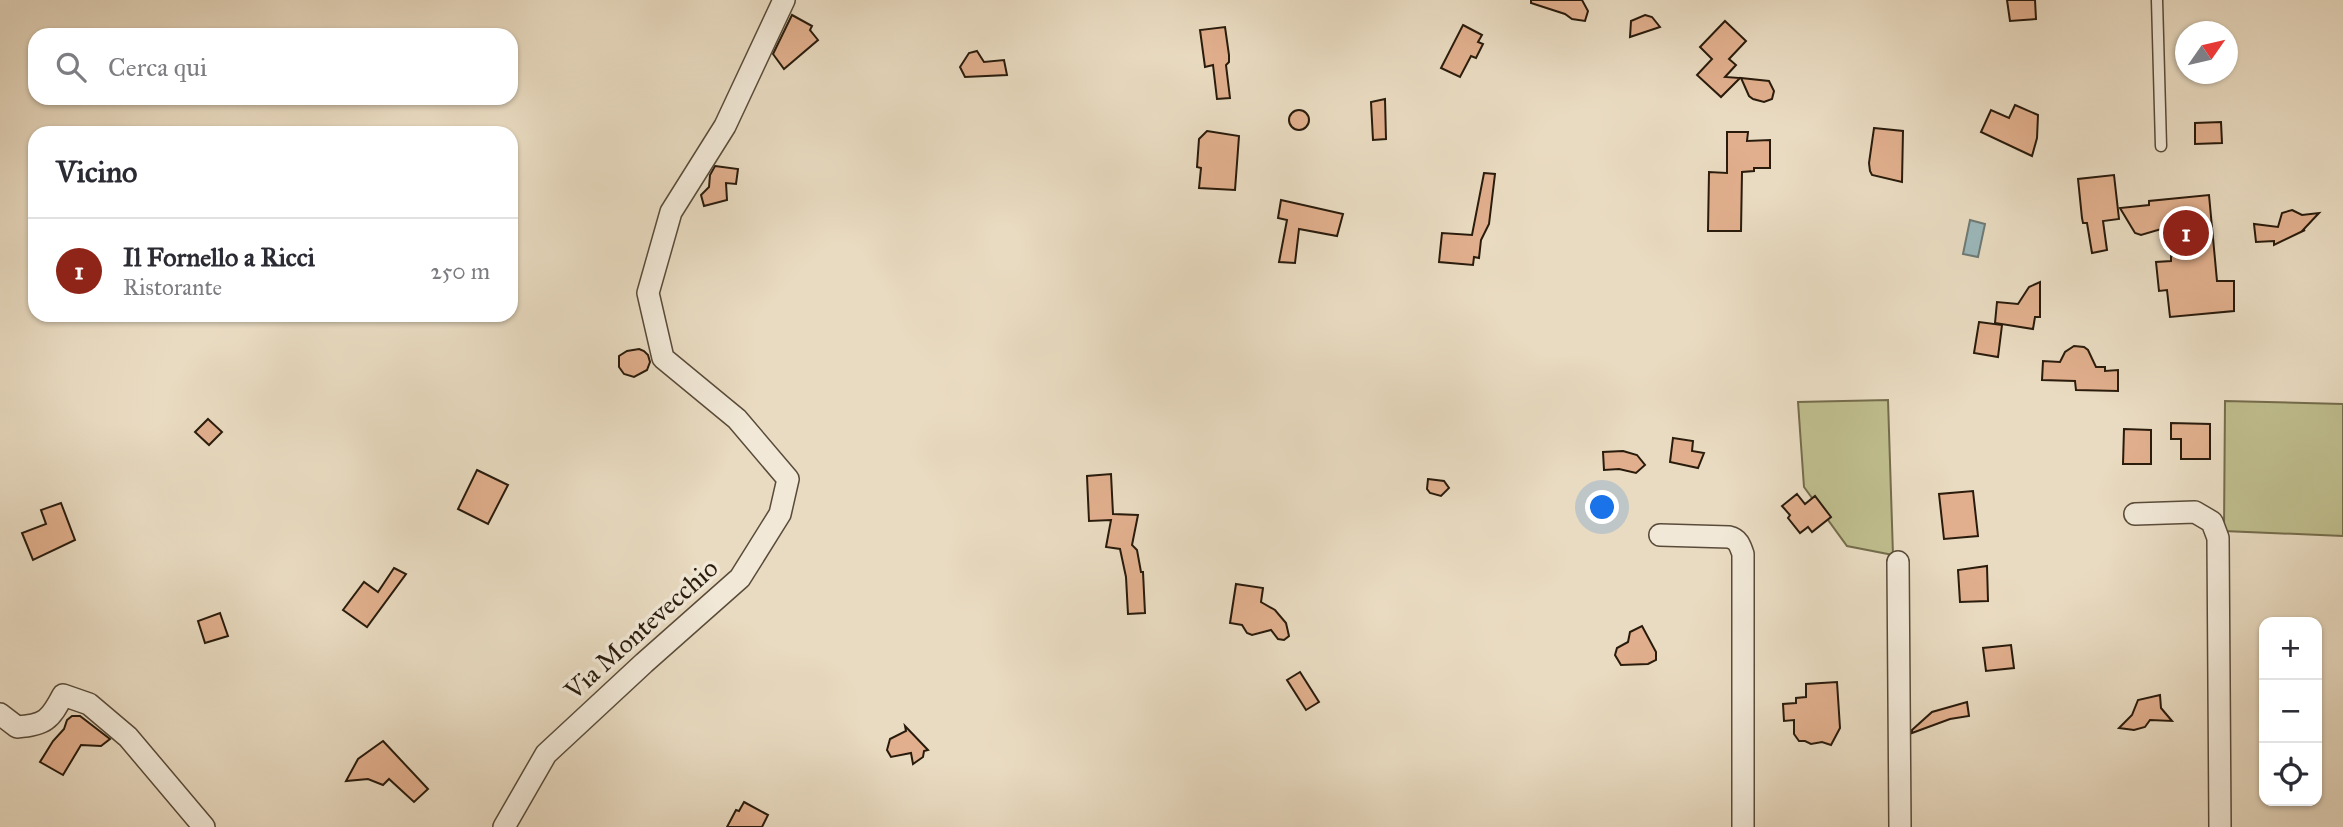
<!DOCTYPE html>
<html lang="it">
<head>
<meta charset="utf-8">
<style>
  :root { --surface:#fff; --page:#f7f7f7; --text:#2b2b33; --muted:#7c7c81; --line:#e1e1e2; --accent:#8f2418 }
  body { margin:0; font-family:"IM FELL Great Primer",serif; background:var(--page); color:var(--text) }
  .controls { position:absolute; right:21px; bottom:21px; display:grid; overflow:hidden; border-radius:14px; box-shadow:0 2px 5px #0004 }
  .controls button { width:63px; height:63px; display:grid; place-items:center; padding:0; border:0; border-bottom:2px solid var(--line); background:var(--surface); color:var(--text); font:35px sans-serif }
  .compass { position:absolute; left:2175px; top:21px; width:63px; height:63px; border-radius:50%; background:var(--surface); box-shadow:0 2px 5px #0004; rotate:56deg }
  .you { position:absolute; left:1603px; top:508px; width:24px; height:24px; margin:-18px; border:5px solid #fff; border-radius:50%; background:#1a73e8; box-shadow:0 0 0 10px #1a73e833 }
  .badge { display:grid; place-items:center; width:46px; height:46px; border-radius:50%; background:var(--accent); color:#fff; font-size:23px; font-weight:700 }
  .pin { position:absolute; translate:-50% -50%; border:4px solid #fff; box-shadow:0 2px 7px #0006 }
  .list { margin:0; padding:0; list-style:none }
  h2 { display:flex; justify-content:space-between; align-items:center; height:91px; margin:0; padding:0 28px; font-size:30px }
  h2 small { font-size:23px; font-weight:400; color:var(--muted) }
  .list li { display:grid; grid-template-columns:46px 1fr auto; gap:21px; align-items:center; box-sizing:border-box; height:105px; padding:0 28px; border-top:2px solid var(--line) }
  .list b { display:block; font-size:26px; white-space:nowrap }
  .list p { margin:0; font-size:23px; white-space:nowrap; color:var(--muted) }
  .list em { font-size:23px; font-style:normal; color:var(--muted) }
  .icon { flex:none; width:38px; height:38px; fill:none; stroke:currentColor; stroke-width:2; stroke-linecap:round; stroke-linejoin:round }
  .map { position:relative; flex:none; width:2343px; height:827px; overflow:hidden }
  .search { position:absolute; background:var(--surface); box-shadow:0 2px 5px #0004; left:28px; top:28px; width:490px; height:77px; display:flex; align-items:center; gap:18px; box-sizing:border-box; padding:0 24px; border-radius:21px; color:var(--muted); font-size:26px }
  .panel { position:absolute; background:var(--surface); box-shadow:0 2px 5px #0004; left:28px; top:126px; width:490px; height:196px; border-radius:21px }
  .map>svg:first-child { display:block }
  .green { fill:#bfbd8d; stroke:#746c4c; stroke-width:2 }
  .water { fill:#9bb9bc; stroke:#6d7a76; stroke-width:2 }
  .building { fill:#e1af8d; stroke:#291b0c; stroke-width:2 }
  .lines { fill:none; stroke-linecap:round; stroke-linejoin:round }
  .lane-casing { stroke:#594b39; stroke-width:13 }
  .street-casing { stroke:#594b39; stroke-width:24 }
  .lane { stroke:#f1e8d7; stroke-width:10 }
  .street { stroke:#f1e8d7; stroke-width:21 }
  .labels { text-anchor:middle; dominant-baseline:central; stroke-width:7; stroke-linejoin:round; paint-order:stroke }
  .street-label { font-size:26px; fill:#291b0c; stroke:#f1e8d7 }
</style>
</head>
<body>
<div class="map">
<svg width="2343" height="827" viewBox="0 0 2343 827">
  <rect width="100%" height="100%" fill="#e9dbc1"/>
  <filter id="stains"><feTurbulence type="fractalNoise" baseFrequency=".00286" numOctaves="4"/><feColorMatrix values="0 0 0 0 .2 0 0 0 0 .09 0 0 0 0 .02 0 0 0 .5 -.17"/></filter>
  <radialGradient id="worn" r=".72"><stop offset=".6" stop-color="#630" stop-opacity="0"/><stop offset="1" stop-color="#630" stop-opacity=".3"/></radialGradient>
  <!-- green -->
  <g class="green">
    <polygon points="1888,400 1893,555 1847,546 1804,487 1798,402"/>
    <polygon points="2225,401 2343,404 2343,536 2224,531"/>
  </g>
  <!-- water -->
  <polygon class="water" points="1970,220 1985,224 1978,257 1963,254"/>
  <!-- building -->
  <g class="building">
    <polygon points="1531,0 1582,0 1588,11 1585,21 1572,19 1565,14 1531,3"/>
    <polygon points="2007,0 2035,0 2036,19 2010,21"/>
    <polygon points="792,15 812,26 810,30 818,40 784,69 773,54"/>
    <polygon points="1645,15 1652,17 1660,27 1630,37 1631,21"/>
    <polygon points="1725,21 1746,41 1729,59 1736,65 1725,77 1740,78 1721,97 1697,75 1712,59 1700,47"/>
    <polygon points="1463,25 1482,35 1478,42 1483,44 1476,58 1471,56 1460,77 1441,68"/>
    <polygon points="1225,27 1229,55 1229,62 1226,65 1230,98 1217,99 1213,65 1205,67 1200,30"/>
    <polygon points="977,51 984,62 1004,60 1007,75 965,77 960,67 969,53"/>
    <polygon points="1741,78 1769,81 1774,91 1772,99 1764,102 1753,99 1749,96"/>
    <polygon points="1385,99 1386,139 1373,140 1371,102"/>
    <polygon points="2015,105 2038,115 2037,138 2032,156 1981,132 1991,110 2009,118"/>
    <circle cx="1299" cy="120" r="10"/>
    <polygon points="2221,122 2222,143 2195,144 2195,123"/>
    <polygon points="1874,128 1903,131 1902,182 1872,175 1870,171 1869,163"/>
    <polygon points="1207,131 1239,136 1235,190 1199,188 1201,168 1197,167 1199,139"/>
    <polygon points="1727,132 1748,132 1747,141 1770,140 1770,168 1754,168 1754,171 1742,172 1741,231 1708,231 1709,172 1727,173"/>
    <polygon points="715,166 738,169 736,184 726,183 727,200 704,206 701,195 709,187 710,175"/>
    <polygon points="1484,173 1495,174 1489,224 1481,240 1479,258 1474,257 1473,265 1439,262 1442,233 1472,235"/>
    <polygon points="2114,175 2119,219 2103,221 2107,250 2092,253 2087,223 2083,223 2082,218 2078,179"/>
    <polygon points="2209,195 2217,281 2234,281 2234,311 2170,317 2167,290 2159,291 2156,262 2171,261 2171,256 2198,255 2170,245 2168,227 2141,235 2135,233 2120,208 2149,205 2149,201"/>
    <polygon points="1281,200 1343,214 1337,236 1299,229 1295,263 1279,262 1287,220 1278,218"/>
    <polygon points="2292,210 2302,215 2319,213 2303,230 2305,230 2274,245 2274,241 2256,242 2254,224 2278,227 2282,213"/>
    <polygon points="2040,282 2040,317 2035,317 2033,329 1995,323 1997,302 2018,304 2029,287"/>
    <polygon points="1979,322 2002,325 1998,357 1974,353"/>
    <polygon points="2074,346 2084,347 2088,350 2096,367 2105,367 2105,371 2118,370 2118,391 2076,390 2075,381 2042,380 2043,361 2060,362 2065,352"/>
    <polygon points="639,349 644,351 648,355 650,362 647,370 634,377 624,374 619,367 619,356 627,351"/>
    <polygon points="208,419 222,432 209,445 195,432"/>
    <polygon points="2171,423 2210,424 2210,459 2181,459 2181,439 2171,439"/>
    <polygon points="2124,429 2151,430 2151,464 2123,464"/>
    <polygon points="1673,438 1693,441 1692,451 1704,453 1698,468 1670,462"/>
    <polygon points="1623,451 1637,455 1645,465 1636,473 1619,469 1604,470 1603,452"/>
    <polygon points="477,470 508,485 488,524 458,509"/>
    <polygon points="1111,474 1113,514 1138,515 1132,545 1137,550 1141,572 1143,572 1145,613 1128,614 1126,577 1120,549 1106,547 1111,520 1089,521 1087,476"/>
    <polygon points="1428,479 1444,481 1449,488 1441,496 1430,493 1427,489"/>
    <polygon points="1973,491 1978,536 1944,539 1939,494"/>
    <polygon points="1797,494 1805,504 1815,496 1831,517 1812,532 1808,527 1800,533 1788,518 1790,515 1782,506"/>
    <polygon points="61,503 75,540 33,560 22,533 46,524 41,510"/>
    <polygon points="1987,566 1988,601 1960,602 1958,570"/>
    <polygon points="394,568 406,574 367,627 343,610 364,582 378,592"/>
    <polygon points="1236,584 1263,588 1261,602 1275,610 1286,623 1289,636 1284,640 1278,639 1271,630 1252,635 1247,633 1242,625 1230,623"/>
    <polygon points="220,613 228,636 205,643 198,621"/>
    <polygon points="1642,626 1656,652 1656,660 1648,664 1621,665 1615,655 1617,648 1628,642 1630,632"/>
    <polygon points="2011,645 2014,668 1986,671 1983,648"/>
    <polygon points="1300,672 1319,702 1306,710 1287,680"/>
    <polygon points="1837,682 1840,728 1831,745 1822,742 1811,744 1805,741 1799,741 1794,734 1794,720 1784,721 1783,704 1796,703 1796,698 1806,697 1806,684"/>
    <polygon points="2160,695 2161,708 2172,721 2150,720 2145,727 2134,730 2119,728 2132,715 2138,700"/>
    <polygon points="1967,702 1969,716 1950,719 1912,733 1912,730 1932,712"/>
    <polygon points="72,716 80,716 110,739 101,746 81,745 63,775 40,762 53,741 64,729 67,720"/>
    <polygon points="905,726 928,750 924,751 923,757 913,764 911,753 891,757 887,750 890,739 906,731"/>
    <polygon points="383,741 428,789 414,802 389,779 383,785 368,779 346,781 358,759"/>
    <polygon points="744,802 768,815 762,827 727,827 736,810 739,811"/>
  </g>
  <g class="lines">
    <!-- lane casing -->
    <g class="lane-casing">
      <polyline id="lane" points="2157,0 2161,146"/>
    </g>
    <!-- street casing -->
    <g class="street-casing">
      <g id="street">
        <polyline points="2135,514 2195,512 2212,522 2218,538 2220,827"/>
        <path d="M1660,535l69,2c9,2 11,8 14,17v273"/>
        <polyline points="1898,562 1900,827"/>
        <path d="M0,714l17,13c28,-2 33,-7 46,-32l26,9 39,33 76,90"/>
        <polyline points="504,827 546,754 644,663 740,578 780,514 788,479 737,419 663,358 648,293 671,212 725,126 784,0"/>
      </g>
    </g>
    <!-- lane -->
    <use href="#lane" class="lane"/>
    <!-- street -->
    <use href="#street" class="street"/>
  </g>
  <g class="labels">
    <!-- street labels -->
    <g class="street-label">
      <text transform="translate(641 629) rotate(-42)">Via Montevecchio</text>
    </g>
  </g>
  <rect width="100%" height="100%" filter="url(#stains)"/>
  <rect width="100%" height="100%" fill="url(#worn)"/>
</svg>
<div class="controls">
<button>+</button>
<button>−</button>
<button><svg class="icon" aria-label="locate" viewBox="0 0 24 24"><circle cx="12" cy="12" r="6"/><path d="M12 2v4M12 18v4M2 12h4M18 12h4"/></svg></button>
</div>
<svg class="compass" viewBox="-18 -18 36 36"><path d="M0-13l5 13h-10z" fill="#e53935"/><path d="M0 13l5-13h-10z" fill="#7c7c81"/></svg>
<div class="you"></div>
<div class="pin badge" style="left:2186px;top:233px">1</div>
<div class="search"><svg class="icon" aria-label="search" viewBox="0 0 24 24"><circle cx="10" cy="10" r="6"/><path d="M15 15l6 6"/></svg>Cerca qui</div>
<section class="panel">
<h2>Vicino<small></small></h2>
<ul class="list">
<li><span class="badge">1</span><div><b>Il Fornello a Ricci</b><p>Ristorante</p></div><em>250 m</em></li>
</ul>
</section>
</div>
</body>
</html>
